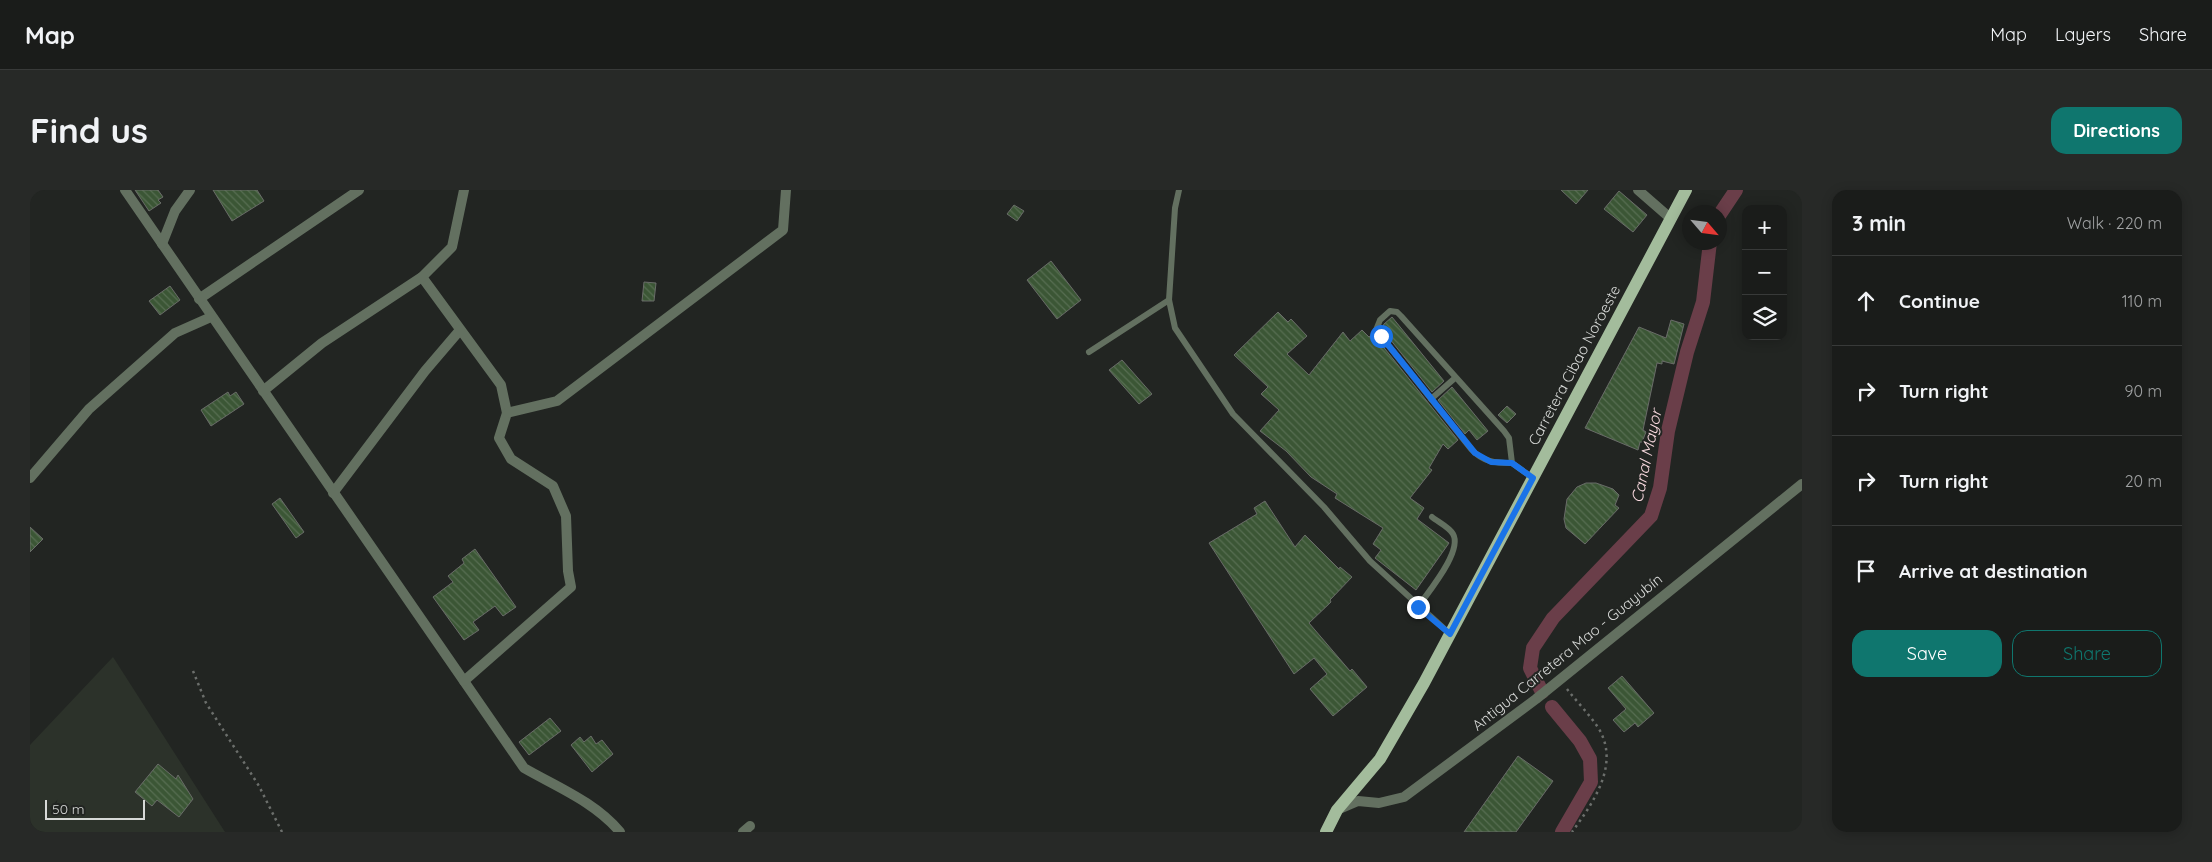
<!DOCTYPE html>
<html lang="en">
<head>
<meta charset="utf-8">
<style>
  :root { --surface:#1a1c1a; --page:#272927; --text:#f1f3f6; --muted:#9fa1a2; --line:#383a39; --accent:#0f766e }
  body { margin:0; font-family:Quicksand,sans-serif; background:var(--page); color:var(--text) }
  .controls { position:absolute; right:15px; top:15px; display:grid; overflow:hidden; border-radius:10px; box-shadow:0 2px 12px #0003 }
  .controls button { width:45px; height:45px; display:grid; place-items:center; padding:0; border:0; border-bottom:1px solid var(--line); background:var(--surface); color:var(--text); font:25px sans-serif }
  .compass { position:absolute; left:1652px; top:15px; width:45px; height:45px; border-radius:50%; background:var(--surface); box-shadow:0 2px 12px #0003; rotate:118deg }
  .scale { position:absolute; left:15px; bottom:12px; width:100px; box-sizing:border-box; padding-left:5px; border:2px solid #d7d9d7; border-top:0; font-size:14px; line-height:18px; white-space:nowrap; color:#d7d9d7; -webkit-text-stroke:4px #222522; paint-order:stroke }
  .stop { position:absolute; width:15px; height:15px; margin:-11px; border:4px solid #1a73e8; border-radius:50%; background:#fff }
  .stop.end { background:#1a73e8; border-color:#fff; box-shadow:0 1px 5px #0008 }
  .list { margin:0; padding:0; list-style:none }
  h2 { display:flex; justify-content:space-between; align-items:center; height:65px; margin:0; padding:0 20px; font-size:21px }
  h2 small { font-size:16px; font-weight:400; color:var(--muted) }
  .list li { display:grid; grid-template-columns:32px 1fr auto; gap:15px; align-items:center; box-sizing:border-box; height:90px; padding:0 20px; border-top:1px solid var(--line) }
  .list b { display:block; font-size:19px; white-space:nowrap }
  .list em { font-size:16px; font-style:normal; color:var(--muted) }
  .actions { display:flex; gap:10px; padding:15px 20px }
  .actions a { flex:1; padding:11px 0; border:1px solid var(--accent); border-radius:15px; text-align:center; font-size:18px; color:var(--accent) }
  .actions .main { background:var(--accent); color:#fff }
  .icon { flex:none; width:28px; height:28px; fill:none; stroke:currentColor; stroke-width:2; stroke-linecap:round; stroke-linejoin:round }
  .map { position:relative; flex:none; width:1772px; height:642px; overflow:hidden; border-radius:15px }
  header { display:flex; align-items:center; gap:30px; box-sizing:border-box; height:70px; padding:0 25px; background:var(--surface); border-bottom:1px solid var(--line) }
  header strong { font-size:24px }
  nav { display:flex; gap:28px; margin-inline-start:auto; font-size:18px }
  .intro { display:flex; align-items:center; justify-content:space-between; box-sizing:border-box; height:120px; padding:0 30px }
  h1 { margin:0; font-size:35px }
  .button { padding:12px 22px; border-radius:15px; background:var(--accent); color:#fff; font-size:18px; font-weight:700 }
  main { display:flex; gap:30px; padding:0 30px }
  aside { flex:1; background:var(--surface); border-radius:15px; box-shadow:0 2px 12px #0003 }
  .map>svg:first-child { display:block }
  .built { fill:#2c322a }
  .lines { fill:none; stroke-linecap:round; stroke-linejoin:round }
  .canal { stroke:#6a3e49; stroke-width:14 }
  .building { fill:url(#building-back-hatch); stroke:#696c68 }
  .path { stroke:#6c6f6c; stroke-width:2.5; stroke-dasharray:2.5 4; stroke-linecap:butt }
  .service { stroke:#637060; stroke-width:6 }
  .minor { stroke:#637060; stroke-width:10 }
  .primary { stroke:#a3bc9c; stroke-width:12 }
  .route { stroke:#1a73e8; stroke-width:6 }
  .labels { text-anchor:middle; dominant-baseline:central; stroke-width:4; stroke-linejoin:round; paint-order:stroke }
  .street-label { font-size:15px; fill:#d7d9d7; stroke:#222522 }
  .water-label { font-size:16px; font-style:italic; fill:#fbdbe1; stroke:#222522 }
</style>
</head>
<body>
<header>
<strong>Map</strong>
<nav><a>Map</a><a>Layers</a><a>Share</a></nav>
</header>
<div class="intro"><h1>Find us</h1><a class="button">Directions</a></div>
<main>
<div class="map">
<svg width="1772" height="642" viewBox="0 0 1772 642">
  <defs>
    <pattern id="building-back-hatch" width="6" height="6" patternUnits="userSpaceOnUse" patternTransform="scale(1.25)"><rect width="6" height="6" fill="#3b5635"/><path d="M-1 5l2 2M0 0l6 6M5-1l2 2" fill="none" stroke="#576e52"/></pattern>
  </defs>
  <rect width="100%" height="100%" fill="#222522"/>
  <!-- built -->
  <polygon class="built" points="83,467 195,642 0,642 0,555"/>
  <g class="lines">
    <!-- canal -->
    <g class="canal">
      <polyline points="1690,24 1706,0"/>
      <polyline points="1512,502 1500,478 1503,458 1523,428 1621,326 1630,298 1638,241 1657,162 1673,112 1680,52"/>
      <polyline points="1522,517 1550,551 1560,569 1561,592 1532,642"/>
    </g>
  </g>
  <!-- building -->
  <g class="building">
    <polygon points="105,0 128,0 133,7 128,10 131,13 119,21"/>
    <polygon points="183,0 227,0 234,11 202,31"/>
    <polygon points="1531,0 1558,0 1546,14"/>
    <polygon points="1589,1 1617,25 1603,42 1574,19"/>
    <polygon points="984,15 994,21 987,31 977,24"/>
    <polygon points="1021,71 1051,110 1027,129 997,90"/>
    <polygon points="614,92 626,93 624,111 612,111"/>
    <polygon points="140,96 150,110 130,125 119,111"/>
    <polygon points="1248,122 1258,132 1261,129 1277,146 1257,164 1279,185 1313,142 1320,151 1332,140 1339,147 1343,144 1428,250 1418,259 1413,254 1399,278 1402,280 1380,308 1394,318 1387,329 1419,353 1386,400 1345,368 1351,360 1343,354 1353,338 1305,308 1307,304 1281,287 1256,261 1230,241 1249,220 1231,204 1238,197 1204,165"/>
    <polygon points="1362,127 1414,191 1402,202 1352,139 1354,134"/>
    <polygon points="1641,130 1654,134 1644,174 1632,171 1632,174 1627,173 1613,240 1616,242 1612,252 1610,252 1608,260 1555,238 1609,137 1636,148"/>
    <polygon points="1092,170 1122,204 1109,214 1079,180"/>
    <polygon points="1422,197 1458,241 1447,250 1439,240 1435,244 1408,210"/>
    <polygon points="198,202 200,206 206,202 214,214 181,236 171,220"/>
    <polygon points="1477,216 1486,224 1477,233 1468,225"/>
    <polygon points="1556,293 1566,293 1583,299 1589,305 1585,315 1589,318 1555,354 1536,338 1534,329 1537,309 1547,297"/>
    <polygon points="250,308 274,342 266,348 242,314"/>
    <polygon points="1235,311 1265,357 1275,345 1309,379 1310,377 1322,387 1300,410 1301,412 1279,433 1320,481 1322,479 1337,497 1303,526 1280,499 1297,484 1284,468 1264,484 1179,353 1227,324 1224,318"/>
    <polygon points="0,337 13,349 0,362"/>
    <polygon points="445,359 486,417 473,426 465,416 443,432 449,440 434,450 403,407 423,392 418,386 434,373 432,369"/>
    <polygon points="1592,486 1624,523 1608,537 1605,533 1594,542 1583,530 1596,519 1578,498"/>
    <polygon points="520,528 531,541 499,565 489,552"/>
    <polygon points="561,546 566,554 572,550 583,564 562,582 541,555 550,547 554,552"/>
    <polygon points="1488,566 1523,591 1486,642 1434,642"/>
    <polygon points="128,574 146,589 148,585 163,609 149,627 127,610 122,616 105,602"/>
  </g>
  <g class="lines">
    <!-- path -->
    <g class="path">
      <polyline points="163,481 176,513 229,596 252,642"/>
      <path d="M1537,499c10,13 23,26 32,40 21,36 -6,74 -27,103"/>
    </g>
    <!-- service -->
    <g class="service">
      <polyline points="1149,0 1145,18 1139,110 1145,138 1203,224 1294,317 1340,371 1420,444"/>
      <polyline points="1059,162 1139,110"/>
      <polyline points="1401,209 1425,188"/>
      <path d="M1482,273c-17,0 -29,-1 -41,-14l-95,-119 4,-10 10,-9 7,1 4,4 103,115 5,7 3,25 21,15"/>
      <path d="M1388,417c10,-15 45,-56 35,-73 -4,-7 -15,-12 -21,-17"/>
    </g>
    <!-- minor -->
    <g class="minor">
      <path d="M95,0l399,578c33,19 71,34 96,64"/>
      <polyline points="1608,0 1639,27"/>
      <polyline points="132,54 145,21 160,0"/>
      <polyline points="392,87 471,195 477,223"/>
      <polyline points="169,109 329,0"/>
      <polyline points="233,201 292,153 392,87 422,57 434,0"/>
      <polyline points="0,288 59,219 145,143 181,127"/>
      <polyline points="303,303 395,181 430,140"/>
      <polyline points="434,491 541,397 538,381 536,326 523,296 481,269 469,248 477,223 527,211 753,40 756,0"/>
      <polyline points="1307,620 1328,611 1349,613 1374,607 1506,509 1772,294"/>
      <polyline points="713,642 720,636"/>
    </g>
    <!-- primary -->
    <polyline class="primary" points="1296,642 1307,620 1350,569 1394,493 1656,0"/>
  </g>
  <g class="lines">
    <!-- route -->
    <polyline class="route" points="1351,146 1445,263 1461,272 1482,273 1503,288 1420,444 1388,417"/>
  </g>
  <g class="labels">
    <!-- street labels -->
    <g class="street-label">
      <text transform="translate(1544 175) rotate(-62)">Carretera Cibao Noroeste</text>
      <text transform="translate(1537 462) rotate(-39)">Antigua Carretera Mao - Guayubín</text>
    </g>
    <!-- water labels -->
    <g class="water-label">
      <text transform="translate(1616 266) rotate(-78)">Canal Mayor</text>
    </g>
  </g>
</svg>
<div class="controls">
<button>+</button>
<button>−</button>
<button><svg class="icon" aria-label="layers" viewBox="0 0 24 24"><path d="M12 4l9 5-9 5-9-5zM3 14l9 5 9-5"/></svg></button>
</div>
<svg class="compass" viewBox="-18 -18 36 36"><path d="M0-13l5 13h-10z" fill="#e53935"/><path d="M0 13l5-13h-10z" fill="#9fa1a2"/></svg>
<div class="scale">50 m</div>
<div class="stop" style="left:1351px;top:146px"></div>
<div class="stop end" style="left:1388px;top:417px"></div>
</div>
<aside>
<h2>3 min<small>Walk · 220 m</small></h2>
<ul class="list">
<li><svg class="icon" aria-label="ahead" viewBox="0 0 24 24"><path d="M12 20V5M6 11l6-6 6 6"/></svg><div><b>Continue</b></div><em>110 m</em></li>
<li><svg class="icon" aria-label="right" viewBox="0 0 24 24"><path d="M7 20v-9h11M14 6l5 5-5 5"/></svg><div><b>Turn right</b></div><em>90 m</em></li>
<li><svg class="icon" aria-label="right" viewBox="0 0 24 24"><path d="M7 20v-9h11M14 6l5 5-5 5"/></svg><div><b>Turn right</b></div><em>20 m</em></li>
<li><svg class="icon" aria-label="arrive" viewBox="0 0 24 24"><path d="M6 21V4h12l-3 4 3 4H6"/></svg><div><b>Arrive at destination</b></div></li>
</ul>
<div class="actions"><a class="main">Save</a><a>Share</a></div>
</aside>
</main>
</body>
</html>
